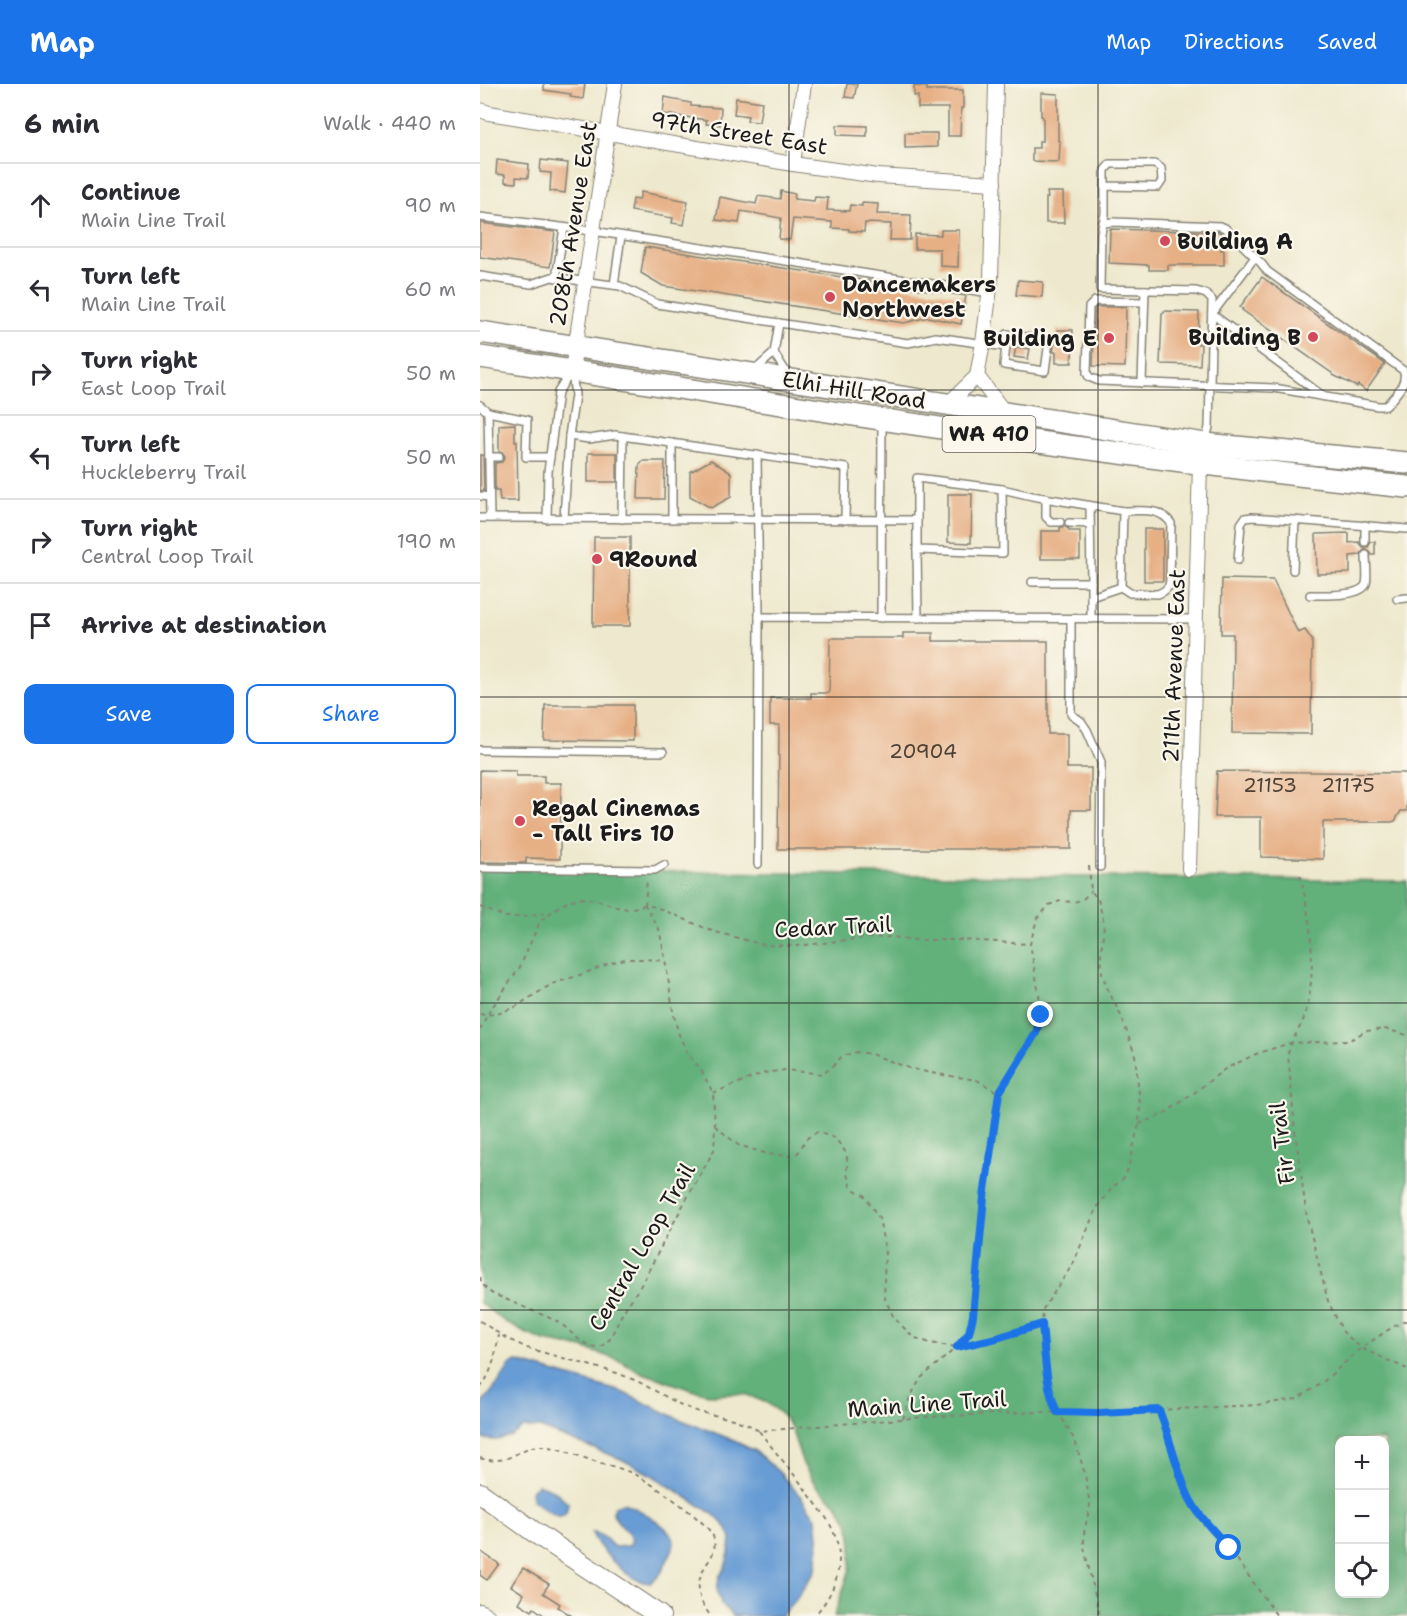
<!DOCTYPE html>
<html lang="en">
<head>
<meta charset="utf-8">
<style>
  :root { --surface:#fff; --page:#f2f2f3; --text:#2b2b33; --muted:#7c7c81; --line:#e1e1e2; --accent:#1a73e8 }
  body { margin:0; font-family:"Shantell Sans",sans-serif; background:var(--page); color:var(--text) }
  .controls { position:absolute; right:18px; bottom:18px; display:grid; overflow:hidden; border-radius:12px; box-shadow:0 6px 24px #0002 }
  .controls button { width:54px; height:54px; display:grid; place-items:center; padding:0; border:0; border-bottom:2px solid var(--line); background:var(--surface); color:var(--text); font:30px sans-serif }
  .stop { position:absolute; width:18px; height:18px; margin:-14px; border:4px solid #1a73e8; border-radius:50%; background:#fff }
  .stop.end { background:#1a73e8; border-color:#fff; box-shadow:0 2px 6px #0008 }
  .list { margin:0; padding:0; list-style:none }
  h2 { display:flex; justify-content:space-between; align-items:center; height:78px; margin:0; padding:0 24px; font-size:26px }
  h2 small { font-size:20px; font-weight:400; color:var(--muted) }
  .list li { display:grid; grid-template-columns:39px 1fr auto; gap:18px; align-items:center; box-sizing:border-box; height:84px; padding:0 24px; border-top:2px solid var(--line) }
  .list b { display:block; font-size:22px; white-space:nowrap }
  .list p { margin:0; font-size:20px; white-space:nowrap; color:var(--muted) }
  .list em { font-size:20px; font-style:normal; color:var(--muted) }
  .actions { display:flex; gap:12px; padding:18px 24px }
  .actions a { flex:1; padding:14px 0; border:2px solid var(--accent); border-radius:12px; text-align:center; font-size:21px; color:var(--accent) }
  .actions .main { background:var(--accent); color:#fff }
  .icon { flex:none; width:33px; height:33px; fill:none; stroke:currentColor; stroke-width:2; stroke-linecap:round; stroke-linejoin:round }
  .map { position:relative; flex:none; width:927px; height:1532px; overflow:hidden }
  header { display:flex; align-items:center; gap:36px; box-sizing:border-box; height:84px; padding:0 30px; background:var(--accent); color:#fff }
  header strong { font-size:28px }
  nav { display:flex; gap:33px; margin-inline-start:auto; font-size:21px }
  main { display:flex }
  aside { flex:1; background:var(--surface) }
  .map>svg:first-child { display:block }
  .forest { fill:#62b07a; stroke:#3f664b; stroke-width:1.5; fill-rule:evenodd }
  .water { fill:#689cd4; stroke:#425c78; stroke-width:1.5 }
  .building { fill:#e6af84 }
  .lines { fill:none; stroke-linecap:round; stroke-linejoin:round }
  .service-casing { stroke:#858275; stroke-width:10 }
  .minor-casing { stroke:#858275; stroke-width:16 }
  .secondary-casing { stroke:#858275; stroke-width:22 }
  .primary-casing { stroke:#858275; stroke-width:24 }
  .path { stroke:#858275; stroke-width:2; stroke-dasharray:4.5 4.5; stroke-linecap:butt }
  .service { stroke:#fff; stroke-width:7 }
  .minor { stroke:#fff; stroke-width:14 }
  .secondary { stroke:#fff; stroke-width:20 }
  .primary { stroke:#fff; stroke-width:21 }
  .route { stroke:#1a73e8; stroke-width:8 }
  .grid { fill:none; stroke:#1c1c1c; stroke-width:1.5; stroke-opacity:0.55 }
  .poi-dot { fill:#d1495b; stroke:#fbf7ec; stroke-width:2 }
  .labels { text-anchor:middle; dominant-baseline:central; stroke-width:4.5; stroke-linejoin:round; paint-order:stroke }
  .number-label { font-size:20px; fill:#4e4136 }
  .shield { fill:#fbf7ec; stroke:#5f5e5a; stroke-width:1.5 }
  .shield-label { font-size:21px; font-weight:bold; fill:#1c1c1c }
  .street-label { font-size:22px; fill:#1c1c1c; stroke:#fbf7ec }
  .poi-label { font-size:22px; font-weight:bold; fill:#1c1c1c; stroke:#fbf7ec; text-anchor:start }
</style>
</head>
<body>
<header>
<strong>Map</strong>
<nav><a>Map</a><a>Directions</a><a>Saved</a></nav>
</header>
<main>
<aside>
<h2>6 min<small>Walk · 440 m</small></h2>
<ul class="list">
<li><svg class="icon" aria-label="ahead" viewBox="0 0 24 24"><path d="M12 20V5M6 11l6-6 6 6"/></svg><div><b>Continue</b><p>Main Line Trail</p></div><em>90 m</em></li>
<li><svg class="icon" aria-label="left" viewBox="0 0 24 24"><path d="M17 20v-9H6M10 6l-5 5 5 5"/></svg><div><b>Turn left</b><p>Main Line Trail</p></div><em>60 m</em></li>
<li><svg class="icon" aria-label="right" viewBox="0 0 24 24"><path d="M7 20v-9h11M14 6l5 5-5 5"/></svg><div><b>Turn right</b><p>East Loop Trail</p></div><em>50 m</em></li>
<li><svg class="icon" aria-label="left" viewBox="0 0 24 24"><path d="M17 20v-9H6M10 6l-5 5 5 5"/></svg><div><b>Turn left</b><p>Huckleberry Trail</p></div><em>50 m</em></li>
<li><svg class="icon" aria-label="right" viewBox="0 0 24 24"><path d="M7 20v-9h11M14 6l5 5-5 5"/></svg><div><b>Turn right</b><p>Central Loop Trail</p></div><em>190 m</em></li>
<li><svg class="icon" aria-label="arrive" viewBox="0 0 24 24"><path d="M6 21V4h12l-3 4 3 4H6"/></svg><div><b>Arrive at destination</b></div></li>
</ul>
<div class="actions"><a class="main">Save</a><a>Share</a></div>
</aside>
<div class="map">
<svg width="927" height="1532" viewBox="0 0 927 1532">
  <rect width="100%" height="100%" fill="#fbf7ec"/>
  <filter id="ink" filterUnits="userSpaceOnUse"><feTurbulence type="fractalNoise" baseFrequency=".0167" numOctaves="2"/><feDisplacementMap in="SourceGraphic" scale="12" xChannelSelector="R" yChannelSelector="G"/><feConvolveMatrix kernelMatrix="1 2 1 2 8 2 1 2 1" color-interpolation-filters="sRGB"/></filter>
  <filter id="wash" filterUnits="userSpaceOnUse"><feTurbulence type="fractalNoise" baseFrequency=".008" numOctaves="4" result="noise"/><feDisplacementMap in="SourceGraphic" scale="24" xChannelSelector="R" yChannelSelector="G"/><feGaussianBlur stdDeviation="1.35" result="paint"/><feColorMatrix in="noise" values="0 0 0 0 0 0 0 0 0 0 0 0 0 0 0 0 0 1.4 0 .05"/><feComposite in="paint" operator="in"/></filter>
  <g filter="url(#wash)">
    <rect width="100%" height="100%" fill="#eee9ce"/>
    <!-- forest -->
    <path class="forest" d="M0,785l927,12v735h-573l16,-47 2,-24 -3,-21 -11,-19 -22,-19 -13,-22 -12,-36 -9,-13 -15,-12 -20,-8 -15,-1 -19,1 -21,-5 -52,-18 -22,-12 -35,-12 -39,-7 -21,-9 -19,-11 -24,-18zM860,1356h44v154h-44z"/>
    <!-- water -->
    <g class="water">
      <polygon points="38,1278 142,1308 199,1335 248,1354 275,1367 299,1388 321,1413 336,1434 338,1452 338,1466 336,1485 315,1517 301,1532 253,1532 241,1519 237,1506 239,1493 245,1484 250,1466 251,1455 246,1443 233,1430 172,1391 141,1375 60,1344 43,1344 31,1352 17,1356 4,1355 0,1351 0,1322 17,1301 31,1280"/>
      <path d="M58,1401c13,2 21,9 30,18l-2,10 -5,4c-11,-3 -21,-10 -29,-18l-1,-8 2,-3z"/>
      <path d="M143,1419c12,4 52,25 51,40 0,6 -5,13 -7,18 -4,10 -8,17 -17,22 -1,0 -9,-1 -10,-2 -16,-6 -42,-32 -48,-48l3,-1 10,6 9,9 14,-1 3,-3c0,-2 1,-4 0,-5 -3,-10 -34,-28 -8,-35z"/>
    </g>
    <g id="blocks">
      <!-- building -->
      <g class="building">
        <polygon points="64,0 105,0 103,15 90,13 91,10 64,6"/>
        <polygon points="367,0 377,0 374,14 365,13"/>
        <polygon points="434,2 447,3 447,6 483,6 483,24 481,24 480,52 468,52 468,24 438,24 438,12 434,12"/>
        <polygon points="561,9 578,10 578,57 580,57 579,78 552,77 552,64 559,64 559,57 563,57 563,33 561,32"/>
        <polygon points="185,13 195,15 195,16 211,19 211,22 241,24 240,41 226,40 227,36 183,30"/>
        <polygon points="256,14 282,18 279,38 267,37 268,32 254,30"/>
        <polygon points="357,41 387,42 387,52 357,51"/>
        <polygon points="425,49 457,49 457,63 425,64"/>
        <polygon points="17,76 49,80 48,94 36,93 36,99 25,98 25,91 16,90"/>
        <polygon points="61,76 88,79 85,109 70,107 71,89 60,88"/>
        <polygon points="301,107 315,110 314,115 334,117 335,113 348,114 347,126 369,127 370,121 382,122 382,119 398,120 397,130 431,131 430,156 410,156 411,140 385,139 384,148 369,147 369,145 352,144 352,138 313,135 310,156 299,155 301,134 261,127 259,139 236,136 240,113 276,120 278,112 300,115"/>
        <polygon points="161,108 208,117 204,141 192,139 193,134 151,127 153,115 159,116"/>
        <polygon points="567,108 583,108 584,139 566,139 566,114 568,114"/>
        <polygon points="0,139 75,148 70,183 0,173"/>
        <polygon points="630,145 739,148 741,149 741,166 744,166 744,181 688,181 688,186 669,186 669,181 629,179"/>
        <polygon points="461,146 479,146 478,183 460,182 460,165 435,165 435,150 461,151"/>
        <polygon points="165,163 486,212 481,240 448,233 424,239 183,202 161,189"/>
        <polygon points="782,193 905,280 886,307 878,301 877,303 853,291 853,290 762,226 763,225 760,223"/>
        <polygon points="538,196 563,198 562,213 536,211"/>
        <polygon points="617,223 646,223 645,283 613,282 615,225"/>
        <polygon points="684,227 719,228 718,260 721,260 720,281 680,280 682,229 684,229"/>
        <polygon points="577,246 593,246 592,279 576,279 576,268 573,268 575,257 576,257"/>
        <polygon points="536,263 550,265 548,275 534,273"/>
        <polygon points="35,340 35,357 37,357 38,417 20,417 19,407 15,407 15,379 22,378 25,372 22,368 19,367 19,341"/>
        <rect x="108" y="369" width="29" height="29"/>
        <polygon points="0,371 3,371 4,407 0,406"/>
        <polygon points="231,376 251,389 251,413 231,424 210,412 210,388"/>
        <polygon points="163,377 185,377 184,415 158,415 159,382"/>
        <polygon points="468,410 492,410 491,459 468,458"/>
        <polygon points="584,442 589,445 589,447 600,447 600,475 561,475 561,447 580,447 580,444"/>
        <rect x="664" y="445" width="19" height="52"/>
        <polygon points="869,449 869,459 879,458 883,463 888,463 891,458 895,458 895,471 892,471 890,468 886,465 883,467 880,471 870,472 870,489 837,490 836,450"/>
        <polygon points="114,453 150,453 150,542 113,542"/>
        <polygon points="742,495 793,496 818,549 825,546 832,556 831,650 752,649 753,550 741,550"/>
        <polygon points="423,549 453,549 453,557 568,557 568,650 587,650 587,684 611,684 611,726 591,726 591,765 298,765 299,641 290,641 290,614 331,614 331,609 349,609 350,554 423,554"/>
        <polygon points="65,621 153,621 153,657 64,656"/>
        <polygon points="0,686 36,687 36,692 64,692 64,699 81,699 80,775 46,774 46,779 0,778"/>
        <polygon points="737,687 927,689 927,727 921,727 915,737 911,738 843,738 843,775 781,773 781,733 735,733"/>
        <polygon points="0,1467 19,1480 7,1496 0,1491"/>
        <polygon points="43,1484 69,1500 63,1509 80,1520 78,1523 92,1532 65,1532 54,1524 52,1527 39,1519 44,1510 31,1502"/>
      </g>
    </g>
  </g>
  <g filter="url(#ink)">
    <use href="#blocks" fill-opacity="0" stroke="#858275" stroke-width="1.5"/>
    <g class="lines">
      <!-- service casing -->
      <g class="service-casing">
        <g id="service">
          <polyline points="625,102 678,103 682,97 681,84 674,80 630,80 625,86 625,130 621,149 620,205 716,207 726,210 732,216 729,343 726,356"/>
          <polyline points="0,133 113,147 510,209"/>
          <path d="M623,139l10,-1 107,4 5,2 36,35 6,8 137,100c3,14 -9,24 -18,35h-8l-104,-18 -175,-7 -10,-4 -2,-4 2,-66 6,-6 49,1"/>
          <polyline points="775,173 732,230 843,312"/>
          <polyline points="0,192 51,200 72,193 140,202 177,220 428,259 456,253 526,263"/>
          <polyline points="76,194 84,144"/>
          <polyline points="134,201 141,152"/>
          <polygon points="527,250 569,257 565,287 524,281"/>
          <polyline points="294,269 299,239"/>
          <polyline points="275,286 294,269 308,291"/>
          <polyline points="662,299 665,206"/>
          <polyline points="0,321 8,328"/>
          <polyline points="89,352 109,355 135,351 366,384 365,436"/>
          <polyline points="277,371 279,533"/>
          <polyline points="9,373 19,373"/>
          <polyline points="522,405 552,412 643,427 641,503 611,513"/>
          <polyline points="0,412 9,413"/>
          <polyline points="566,414 566,433 571,438 580,438"/>
          <polyline points="610,422 611,498"/>
          <polyline points="0,434 437,436 437,466 523,469 522,405 437,394 437,436"/>
          <polyline points="10,434 8,328 47,336 46,373 70,373"/>
          <polyline points="67,435 68,388 78,308 89,291"/>
          <polyline points="84,435 89,352 95,311 92,289"/>
          <polyline points="142,435 143,352"/>
          <polyline points="192,435 192,359"/>
          <polyline points="589,439 610,440"/>
          <polyline points="885,441 885,458"/>
          <polyline points="437,466 438,534"/>
          <polyline points="758,476 761,440 765,434 772,433 927,445"/>
          <polyline points="813,486 815,436"/>
          <polyline points="552,498 611,498 611,535"/>
          <path d="M641,503l9,6 28,1 6,-3 5,-5 1,-6 1,-57c-12,-16 -30,-12 -48,-12"/>
          <path d="M830,511c12,0 51,2 56,-11 2,-8 0,-20 0,-29"/>
          <polyline points="917,515 927,514"/>
          <polyline points="401,534 402,338"/>
          <polyline points="591,535 591,630 601,637 607,646 621,678 620,783"/>
          <polyline points="0,666 183,668"/>
          <polyline points="278,780 279,533 716,535"/>
          <polyline points="0,784 175,786 184,781"/>
        </g>
      </g>
      <!-- minor casing -->
      <g class="minor-casing">
        <g id="minor">
          <polyline points="0,26 9,29 313,80 398,92 514,99"/>
          <polyline points="313,80 324,0"/>
          <polyline points="92,286 135,0"/>
          <polyline points="497,292 503,259 511,196 516,0"/>
          <polyline points="468,320 497,292 525,329"/>
          <polyline points="709,785 720,379"/>
          <polyline points="0,1527 8,1532"/>
        </g>
      </g>
      <!-- secondary casing -->
      <g class="secondary-casing">
        <polyline id="secondary" points="0,1409 57,1450 180,1532"/>
      </g>
      <!-- primary casing -->
      <g class="primary-casing">
        <g id="primary">
          <polyline points="0,248 725,360 927,379"/>
          <path d="M0,273c96,14 192,30 288,45 212,33 425,63 639,85"/>
        </g>
      </g>
      <!-- path -->
      <g class="path">
        <polyline points="609,782 611,807 618,815 624,839 621,870 622,890 629,908 642,934 655,971 660,1020 659,1040 646,1092 632,1104 616,1125 593,1180 563,1225 562,1240 571,1314 577,1328 583,1336 595,1357 605,1390 610,1421 604,1449 604,1463 620,1532"/>
        <path d="M820,791c11,44 17,93 6,137 -4,15 -15,27 -18,42l7,77 12,87 21,83 15,31 18,16 46,21"/>
        <polyline points="165,821 167,795"/>
        <polyline points="0,823 25,833 40,833 69,828"/>
        <polyline points="0,930 7,931 40,883 60,837 78,823 91,816 104,814 120,817 137,823 148,825 165,821 176,823 232,847 284,861 317,862 384,854 413,853 437,856 482,856 550,860"/>
        <polyline points="0,946 7,931 20,929 35,923 72,900 103,890 130,879 145,875 166,875 186,877"/>
        <polyline points="233,1009 284,989 306,986 343,990 353,982 362,972 377,968 391,970 429,984 451,989 497,996 519,1009"/>
        <polyline points="659,1040 684,1030 714,1009 745,985 776,970 810,959 868,957 886,947 905,945 927,951"/>
        <polyline points="235,1042 258,1061 288,1070 308,1072 318,1069 326,1055 337,1048 355,1054 367,1070 367,1090 371,1104 384,1111 399,1134 405,1165 404,1199 405,1215 414,1234 433,1253 450,1259 477,1263 517,1254 562,1240"/>
        <polyline points="0,1193 2,1200 11,1209 79,1238 102,1258 112,1263 122,1262 130,1255 143,1228 161,1201 202,1123 234,1066 235,1042 233,1009 220,984 208,971 198,948 193,927 184,868 179,845 165,821"/>
        <polyline points="0,1237 24,1253 47,1264 137,1289 157,1297 203,1322 219,1328 253,1335 269,1341 279,1347 444,1333 557,1328 619,1329 776,1321 816,1315 841,1300 881,1264 911,1244 927,1236"/>
        <path d="M0,1304c13,-16 15,-33 19,-53"/>
        <polyline points="679,1326 688,1348 709,1413 717,1426 749,1464 797,1532"/>
        <polyline points="423,1335 430,1313 441,1294 477,1263 489,1249 493,1232 504,1113 519,1009 556,949 561,931 559,910 550,860 557,835 569,821 580,817 593,818 602,816 611,807"/>
        <path d="M279,1347c16,21 33,40 49,62 6,8 13,17 19,26 21,34 13,69 -13,97"/>
        <path d="M0,1374c6,2 12,3 18,2 16,-1 27,-15 43,-14 18,1 36,10 53,15 13,4 27,7 40,13 16,8 73,47 79,62 5,15 -3,22 -10,34 -8,16 -4,33 8,46"/>
      </g>
      <!-- service -->
      <use href="#service" class="service"/>
      <!-- minor -->
      <use href="#minor" class="minor"/>
      <!-- secondary -->
      <use href="#secondary" class="secondary"/>
      <!-- primary -->
      <use href="#primary" class="primary"/>
    </g>
  </g>
  <g class="lines" filter="url(#ink)">
    <!-- route -->
    <path class="route" d="M561,931l-5,18 -37,60 -15,104 -11,119 -4,17 -12,14 40,-9 45,-14c3,30 3,61 15,88l42,1 60,-3c11,28 17,58 29,85 9,20 27,37 41,53"/>
  </g>
  <!-- grid -->
  <path class="grid" d="M309,0v1532M618,0v1532M0,306h927M0,613h927M0,919h927M0,1226h927"/>
  <!-- markers -->
  <g class="poi-dot">
    <circle cx="685" cy="157" r="6"/>
    <circle cx="350" cy="213" r="6"/>
    <circle cx="833" cy="253" r="6"/>
    <circle cx="629" cy="254" r="6"/>
    <circle cx="117" cy="475" r="6"/>
    <circle cx="40" cy="737" r="6"/>
  </g>
  <g class="labels">
    <!-- number labels -->
    <g class="number-label">
      <text x="443" y="667">20904</text>
      <text x="790" y="701">21153</text>
      <text x="868" y="701">21175</text>
    </g>
    <!-- shield labels -->
    <rect class="shield" x="462.5" y="332" width="93" height="36" rx="4.5"/>
    <g class="shield-label">
      <text x="509" y="350">WA 410</text>
    </g>
    <!-- street labels -->
    <g class="street-label">
      <text transform="translate(259 49) rotate(9)">97th Street East</text>
      <text transform="translate(93 140) rotate(-81)">208th Avenue East</text>
      <text transform="translate(374 306) rotate(9)">Elhi Hill Road</text>
      <text transform="translate(694 582) rotate(-88)">211th Avenue East</text>
      <text transform="translate(353 843) rotate(-3)">Cedar Trail</text>
      <text transform="translate(802 1059) rotate(-97)">Fir Trail</text>
      <text transform="translate(162 1163) rotate(-60)">Central Loop Trail</text>
      <text transform="translate(447 1320) rotate(-4)">Main Line Trail</text>
    </g>
    <!-- poi labels -->
    <g class="poi-label">
      <text x="697" y="157">Building A</text>
      <text x="362" y="200">Dancemakers<tspan x="362" dy="25">Northwest</tspan></text>
      <text x="821" y="253" text-anchor="end">Building B</text>
      <text x="617" y="254" text-anchor="end">Building E</text>
      <text x="129" y="475">9Round</text>
      <text x="52" y="724">Regal Cinemas<tspan x="52" dy="25">- Tall Firs 10</tspan></text>
    </g>
  </g>
</svg>
<div class="controls">
<button>+</button>
<button>−</button>
<button><svg class="icon" aria-label="locate" viewBox="0 0 24 24"><circle cx="12" cy="12" r="6"/><path d="M12 2v4M12 18v4M2 12h4M18 12h4"/></svg></button>
</div>
<div class="stop" style="left:749px;top:1464px"></div>
<div class="stop end" style="left:561px;top:931px"></div>
</div>
</main>
</body>
</html>
